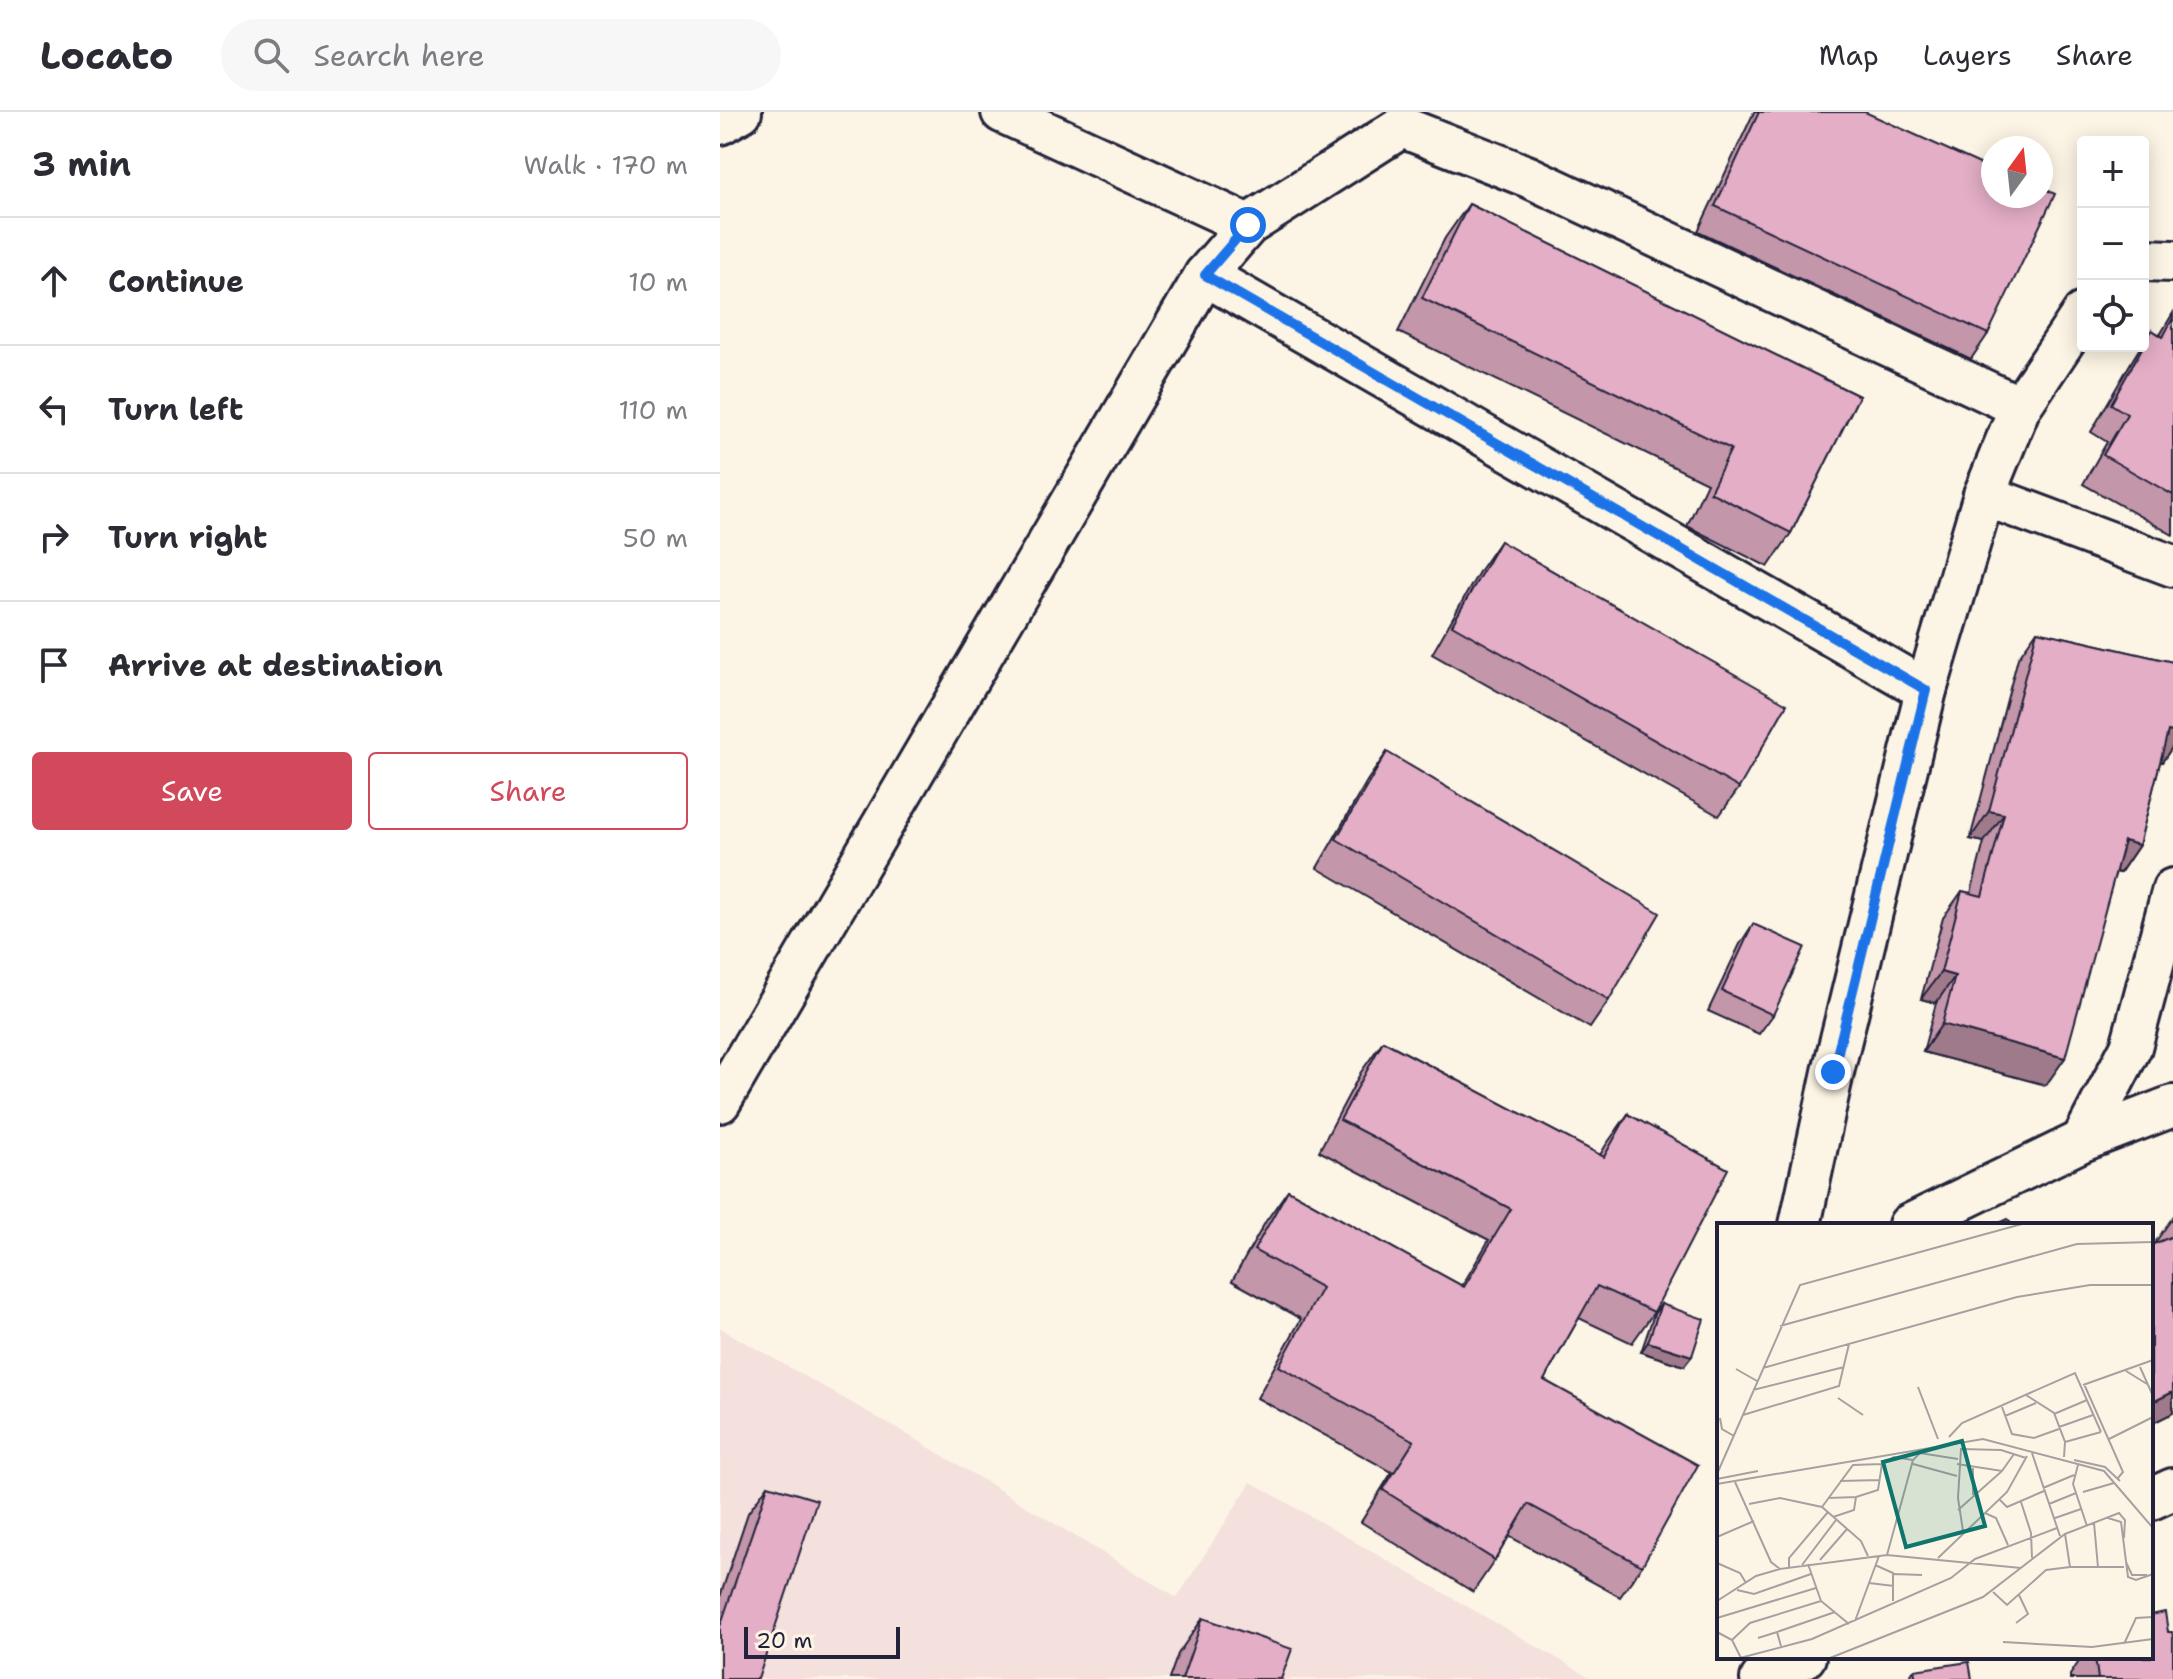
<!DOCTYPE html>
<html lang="en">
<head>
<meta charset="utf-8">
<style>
  :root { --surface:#fff; --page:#f7f7f7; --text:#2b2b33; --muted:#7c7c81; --line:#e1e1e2; --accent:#d1495b }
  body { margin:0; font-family:"Shantell Sans",sans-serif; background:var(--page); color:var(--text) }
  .controls { position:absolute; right:24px; top:24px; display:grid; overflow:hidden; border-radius:8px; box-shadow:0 4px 20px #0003 }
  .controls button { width:72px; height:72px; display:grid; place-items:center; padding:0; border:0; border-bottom:2px solid var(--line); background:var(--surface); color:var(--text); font:40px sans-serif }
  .compass { position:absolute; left:1261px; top:24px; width:72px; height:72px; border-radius:50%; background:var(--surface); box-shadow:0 4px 20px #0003; rotate:15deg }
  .scale { position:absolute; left:24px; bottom:20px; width:156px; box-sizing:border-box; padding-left:8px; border:4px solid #22223b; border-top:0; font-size:22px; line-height:28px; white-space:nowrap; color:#22223b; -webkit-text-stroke:6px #fcf5e5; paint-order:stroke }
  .stop { position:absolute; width:24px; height:24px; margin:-18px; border:6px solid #1a73e8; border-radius:50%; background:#fff }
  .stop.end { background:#1a73e8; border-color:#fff; box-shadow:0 2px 8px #0008 }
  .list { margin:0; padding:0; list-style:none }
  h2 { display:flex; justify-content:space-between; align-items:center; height:104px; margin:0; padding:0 32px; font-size:34px }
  h2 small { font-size:26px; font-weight:400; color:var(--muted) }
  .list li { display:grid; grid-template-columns:52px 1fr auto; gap:24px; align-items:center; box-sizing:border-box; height:128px; padding:0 32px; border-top:2px solid var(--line) }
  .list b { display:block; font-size:30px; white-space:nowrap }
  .list em { font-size:26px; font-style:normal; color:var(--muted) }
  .actions { display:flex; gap:16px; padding:24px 32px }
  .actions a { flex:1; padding:18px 0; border:2px solid var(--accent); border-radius:8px; text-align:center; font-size:28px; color:var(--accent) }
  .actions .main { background:var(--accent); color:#fff }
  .icon { flex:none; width:44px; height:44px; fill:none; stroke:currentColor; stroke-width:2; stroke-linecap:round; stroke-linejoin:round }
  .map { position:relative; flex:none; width:1453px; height:1567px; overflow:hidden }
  header { display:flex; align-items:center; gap:48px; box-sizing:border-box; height:112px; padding:0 40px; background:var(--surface); border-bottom:2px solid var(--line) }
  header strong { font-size:38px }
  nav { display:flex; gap:44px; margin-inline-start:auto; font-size:28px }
  .search { width:560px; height:72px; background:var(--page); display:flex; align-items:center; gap:20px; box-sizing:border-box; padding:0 28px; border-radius:44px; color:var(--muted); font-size:30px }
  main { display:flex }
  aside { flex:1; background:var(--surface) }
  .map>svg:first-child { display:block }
  .built { fill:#f4e0dc }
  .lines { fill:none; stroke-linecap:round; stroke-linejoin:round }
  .street-casing { stroke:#22223b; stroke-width:46 }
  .street { stroke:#fcf5e5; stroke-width:40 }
  .wall { fill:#c396aa; stroke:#22223b; stroke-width:2 }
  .shaded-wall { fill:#9f7a8b; stroke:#22223b; stroke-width:2 }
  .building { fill:#e3aec6; stroke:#22223b; stroke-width:2 }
  .route { stroke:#1a73e8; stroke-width:10 }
  .inset-road { fill:none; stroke:#a5a1a1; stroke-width:2 }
  .view { fill:#0f766e; fill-opacity:0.15; stroke:#0f766e; stroke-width:4 }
  .inset-edge { fill:none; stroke:#22223b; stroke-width:4 }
</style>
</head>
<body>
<header>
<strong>Locato</strong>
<div class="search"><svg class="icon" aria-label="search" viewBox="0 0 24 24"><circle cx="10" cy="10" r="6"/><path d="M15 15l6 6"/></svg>Search here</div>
<nav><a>Map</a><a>Layers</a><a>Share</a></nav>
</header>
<main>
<aside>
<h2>3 min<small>Walk · 170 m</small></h2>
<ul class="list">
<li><svg class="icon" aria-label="ahead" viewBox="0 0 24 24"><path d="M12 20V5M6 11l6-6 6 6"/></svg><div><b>Continue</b></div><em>10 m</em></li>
<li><svg class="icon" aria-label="left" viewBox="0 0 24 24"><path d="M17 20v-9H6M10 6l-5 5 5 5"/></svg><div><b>Turn left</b></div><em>110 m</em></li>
<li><svg class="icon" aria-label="right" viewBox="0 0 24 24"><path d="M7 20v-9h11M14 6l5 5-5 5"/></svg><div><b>Turn right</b></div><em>50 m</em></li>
<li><svg class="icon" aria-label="arrive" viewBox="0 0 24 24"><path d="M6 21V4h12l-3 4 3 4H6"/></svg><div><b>Arrive at destination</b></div></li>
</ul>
<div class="actions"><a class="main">Save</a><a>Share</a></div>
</aside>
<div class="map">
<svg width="1453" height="1567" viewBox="0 0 1453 1567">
  <rect width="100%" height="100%" fill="#fcf5e5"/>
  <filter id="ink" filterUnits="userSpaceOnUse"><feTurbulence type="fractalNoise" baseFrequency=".0125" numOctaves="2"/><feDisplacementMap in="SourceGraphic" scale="16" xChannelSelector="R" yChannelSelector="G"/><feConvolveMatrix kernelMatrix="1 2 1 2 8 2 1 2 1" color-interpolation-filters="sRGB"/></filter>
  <g filter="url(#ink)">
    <!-- built -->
    <polygon class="built" points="0,1216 197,1328 457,1486 531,1370 873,1567 0,1567"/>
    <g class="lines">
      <!-- street casing -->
      <g class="street-casing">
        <g id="street">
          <polyline points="282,0 528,113"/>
          <polyline points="0,12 21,0"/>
          <polyline points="1423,148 1453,149"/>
          <polyline points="485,163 1206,578"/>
          <polyline points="1264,383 1453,454"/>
          <polyline points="0,990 485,163 528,113 682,15 809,65 1300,295"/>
          <polyline points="1362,1029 1411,935 1453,777"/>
          <polyline points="1080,1113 1113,960 1206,578 1264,383 1300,295 1363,201"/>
          <polyline points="1189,1113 1362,1029 1453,994"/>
          <polyline points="1431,1387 1453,1377"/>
          <polyline points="1041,1567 1085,1545"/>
        </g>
      </g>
      <!-- street -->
      <use href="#street" class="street"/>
    </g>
    <!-- wall -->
    <g class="wall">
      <polygon points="1034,0 1145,0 1268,222 1251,247 978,119"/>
      <polygon points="749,92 1139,284 1071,421 1048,455 967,414 987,371 678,220 725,126"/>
      <polygon points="1453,201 1453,423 1363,372 1387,330 1371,320 1413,247 1421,234 1423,234 1423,232 1432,218 1440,223"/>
      <polygon points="780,429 1019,676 999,704 712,542 760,458"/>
      <polygon points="1317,519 1453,550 1453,634 1442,650 1440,650 1419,733 1400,761 1396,760 1326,973 1203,940 1216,891 1201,887 1223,806 1242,779 1251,781 1264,730 1250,727 1298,546"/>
      <polygon points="667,640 889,888 870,916 597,756 647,669"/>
      <polygon points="1033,812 1053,903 1039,922 988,899 1020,832"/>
      <polygon points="663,929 880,1043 886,1033 908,1002 934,1200 912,1231 859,1206 824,1268 922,1454 900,1485 789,1424 775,1448 753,1480 641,1410 672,1360 537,1286 581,1207 512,1169 546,1109 568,1078 742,1174 769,1128 599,1039 641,960"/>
      <polygon points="1453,1105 1453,1301 1431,1312 1431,1133 1434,1132"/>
      <polygon points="941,1192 964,1254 921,1240 934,1202"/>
      <polygon points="48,1373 0,1567 0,1485 28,1401"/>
      <polygon points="483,1506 561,1567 449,1567 458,1542"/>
      <polygon points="1448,1520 1453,1567 1350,1567 1350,1563 1362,1545 1431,1545"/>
      <polygon points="1194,1558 1252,1567 1188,1567"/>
    </g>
    <!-- shaded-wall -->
    <g class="shaded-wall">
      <polygon points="1448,619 1453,620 1453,634 1442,650 1429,647"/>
      <polygon points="1269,699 1284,702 1264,730 1250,727"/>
      <polygon points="1404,729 1419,733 1400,761 1385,757"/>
      <polygon points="1221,860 1235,864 1216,891 1201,887"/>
      <polygon points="1222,912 1345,946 1326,973 1203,940"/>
      <polygon points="928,1230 972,1244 964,1254 921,1240"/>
      <polygon points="1453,1280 1453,1301 1431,1312 1431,1291"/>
    </g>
    <!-- building -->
    <g class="building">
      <polygon points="1039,0 1145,0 1273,58 1273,84 1321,84 1321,75 1335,82 1268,222 995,94"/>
      <polygon points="749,92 1139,284 1071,421 990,380 1011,337 702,186"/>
      <polygon points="1453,206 1453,383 1383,343 1407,302 1391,292 1432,218 1443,225"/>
      <polygon points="780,429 1067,592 1019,676 732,513"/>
      <polygon points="1317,519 1453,550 1453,620 1448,619 1419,733 1404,729 1345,946 1222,912 1235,864 1221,860 1242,779 1262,784 1284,702 1269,699"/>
      <polygon points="667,640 940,801 889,888 616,727"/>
      <polygon points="1033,812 1085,835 1053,903 1002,879"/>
      <polygon points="663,929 884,1045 908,1002 1008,1057 934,1200 877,1174 824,1268 978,1353 922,1454 808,1392 775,1448 663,1378 694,1329 559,1254 602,1176 534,1138 568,1078 744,1175 791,1097 620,1008"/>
      <polygon points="1288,1107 1292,1113 1275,1113"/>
      <polygon points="1453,1124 1453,1280 1431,1291 1431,1133"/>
      <polygon points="941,1192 984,1207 972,1244 928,1230"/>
      <polygon points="48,1373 97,1388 38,1567 0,1567 0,1511 1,1512"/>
      <polygon points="1445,1500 1448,1520 1452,1520 1453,1525 1453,1567 1378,1567 1375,1545 1431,1545 1431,1503"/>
      <polygon points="483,1506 572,1537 561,1567 462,1567"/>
      <polygon points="1249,1550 1252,1567 1196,1567 1194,1558"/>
    </g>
  </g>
  <g class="lines" filter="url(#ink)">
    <!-- route -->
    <polyline class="route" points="528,113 485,163 1206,578 1113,960"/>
  </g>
  <!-- overview -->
  <g transform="translate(997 1111)">
    <rect width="436" height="436" fill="#fcf5e5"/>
    <path class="inset-road" d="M63,103l297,-82 76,-2M423,144l13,29M46,145l254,-71 73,-12h63M19,146l21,12M409,148l21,13M367,161l39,88 -5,6M366,162l70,-25M201,164l20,52M36,167l91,-23M309,172l28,18 11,29 -1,15M121,175l25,17M285,184l10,27 22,4 25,-9M337,191l33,-14M26,192l96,-29 10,-42M288,193l31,-13M3,195l2,11 12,7M342,204l34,-12M232,214l13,-14 113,-50 26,59M392,216l44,-22M348,219l36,-10M315,230l28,83M357,237l31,7 15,14M196,241l44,12M240,241l45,7 12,-17M361,242l-5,19 14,42M0,251l83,-189 222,-61M0,256l41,-8M123,258l40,-1M18,259l36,80 9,7 107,-14 134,13M0,261l266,-45 121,32 49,57M326,265l31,-13M366,269l31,-9M256,272v-29M139,274l22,-7 4,-26M111,275l28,-1 -2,13 -21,7M283,277l7,7 37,-16M304,279l10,31 1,25M32,281l31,-6 42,9 39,34 7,15M332,281l27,-11M105,284l31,-42 29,-1 12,-7 19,3M241,287l44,-39M268,290l11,5 12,27M338,295l26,-9M391,295l13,4 7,55 8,3 17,-6M377,300l4,44M246,308l-5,-33 3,-49 40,1 25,8M348,311l5,33h54M0,314l37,-16M170,332l26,-95 7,-7 38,6M221,335l69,-66 20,-36M103,337l27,-31M409,339l6,13h15M0,340l23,10 6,10M91,341l13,37 28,23M85,342l34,-45M158,342l18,8v28M72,344v-9l39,-46M177,351l28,1M152,360l25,3M20,367l17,4 57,-20M276,369l14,13 39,-35 24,-3M0,378l39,-25 24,-7M0,395l99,-30M138,398l24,-65M299,400l12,-9 -9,-19M0,409l15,8 9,18M60,409l58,-20M41,415l19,-6 4,14M15,417l18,-17 71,-22M286,419l89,5 61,-8M407,421l12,-26 17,-1M23,435l72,-19 139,-61 24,-19 82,-31M113,435l153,-61 82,-63 54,-21 6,7 -1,18"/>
    <path class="view" d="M245,218l23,85 -79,21 -23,-85z"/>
    <rect width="436" height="436" class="inset-edge"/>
  </g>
</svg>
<div class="controls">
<button>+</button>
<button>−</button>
<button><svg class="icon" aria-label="locate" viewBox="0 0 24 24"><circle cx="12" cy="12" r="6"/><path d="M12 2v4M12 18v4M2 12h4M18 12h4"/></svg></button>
</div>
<svg class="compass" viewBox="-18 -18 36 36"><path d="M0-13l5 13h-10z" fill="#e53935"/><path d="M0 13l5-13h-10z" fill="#7c7c81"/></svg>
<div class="scale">20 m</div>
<div class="stop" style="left:528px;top:113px"></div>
<div class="stop end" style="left:1113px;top:960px"></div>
</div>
</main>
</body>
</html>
